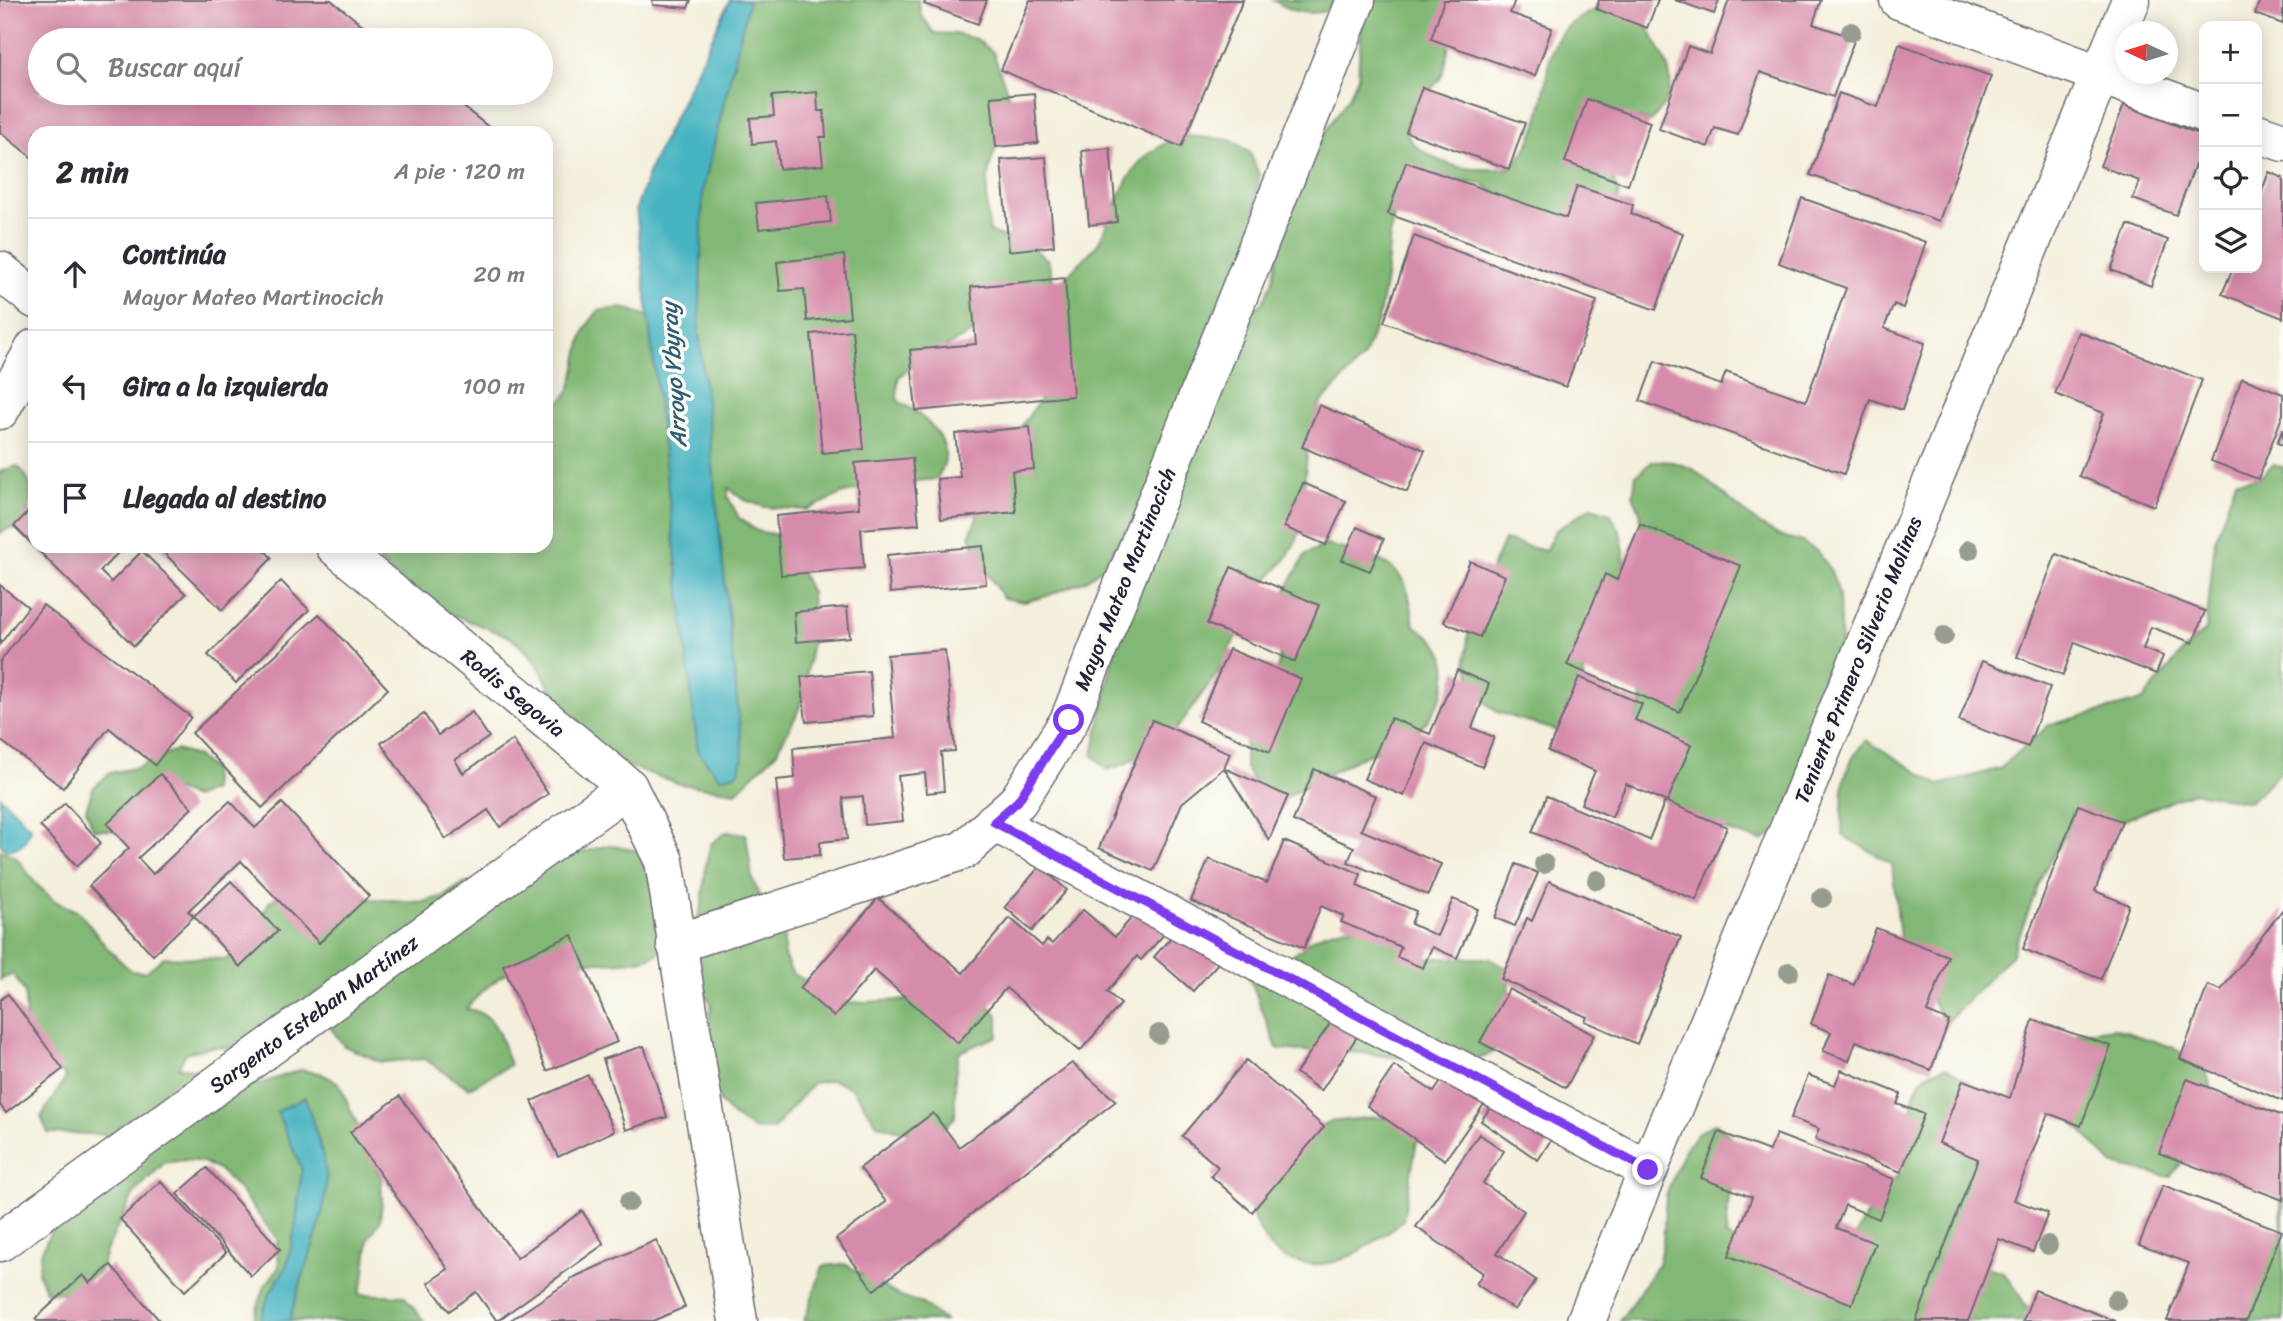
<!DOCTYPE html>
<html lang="es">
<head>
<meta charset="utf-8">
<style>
  :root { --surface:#fff; --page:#f7f7f7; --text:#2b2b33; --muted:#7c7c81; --line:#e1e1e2 }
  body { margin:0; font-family:Sriracha,sans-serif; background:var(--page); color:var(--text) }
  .controls { position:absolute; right:21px; top:21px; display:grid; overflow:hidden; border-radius:14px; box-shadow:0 4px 18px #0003 }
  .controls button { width:63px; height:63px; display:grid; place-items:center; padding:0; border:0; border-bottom:2px solid var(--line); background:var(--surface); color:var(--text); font:35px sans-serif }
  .compass { position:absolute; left:2115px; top:21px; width:63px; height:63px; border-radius:50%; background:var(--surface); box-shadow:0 4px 18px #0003; rotate:274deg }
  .stop { position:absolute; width:21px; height:21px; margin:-16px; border:5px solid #7c3aed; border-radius:50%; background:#fff }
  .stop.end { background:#7c3aed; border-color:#fff; box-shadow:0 2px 7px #0008 }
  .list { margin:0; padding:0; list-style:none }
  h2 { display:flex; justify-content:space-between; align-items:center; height:91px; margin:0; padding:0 28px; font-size:30px }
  h2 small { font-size:23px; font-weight:400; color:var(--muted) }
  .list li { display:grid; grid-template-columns:46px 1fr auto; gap:21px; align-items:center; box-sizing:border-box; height:112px; padding:0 28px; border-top:2px solid var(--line) }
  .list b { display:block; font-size:26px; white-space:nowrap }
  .list p { margin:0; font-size:23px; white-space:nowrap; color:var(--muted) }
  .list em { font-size:23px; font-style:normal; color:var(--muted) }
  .icon { flex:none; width:38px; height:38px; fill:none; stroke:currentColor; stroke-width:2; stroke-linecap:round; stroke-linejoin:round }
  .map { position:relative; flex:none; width:2283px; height:1321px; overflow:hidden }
  .search { position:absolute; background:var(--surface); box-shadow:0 4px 18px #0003; left:28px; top:28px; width:525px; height:77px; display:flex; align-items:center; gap:18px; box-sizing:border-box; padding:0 24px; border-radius:38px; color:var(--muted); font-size:26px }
  .panel { position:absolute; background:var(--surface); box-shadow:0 4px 18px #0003; left:28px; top:126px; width:525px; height:427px; border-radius:21px }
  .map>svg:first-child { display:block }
  .forest { fill:#82b874; stroke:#526d58; stroke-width:2 }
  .water { fill:#46b4c1; stroke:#346b7e; stroke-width:2 }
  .building { fill:#d78baa }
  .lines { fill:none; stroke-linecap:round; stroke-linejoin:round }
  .minor-casing { stroke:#6c6a73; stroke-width:41 }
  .minor { stroke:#fff; stroke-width:38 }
  .tree { fill:#969c90 }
  .route { stroke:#7c3aed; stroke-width:9 }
  .labels { text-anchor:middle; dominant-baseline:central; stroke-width:7; stroke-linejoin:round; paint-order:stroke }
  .street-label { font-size:21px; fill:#22223b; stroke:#fdfcf7 }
  .water-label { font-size:23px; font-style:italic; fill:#305c71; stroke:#fdfcf7 }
</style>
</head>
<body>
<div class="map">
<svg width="2283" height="1321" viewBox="0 0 2283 1321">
  <rect width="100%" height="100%" fill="#fdfcf7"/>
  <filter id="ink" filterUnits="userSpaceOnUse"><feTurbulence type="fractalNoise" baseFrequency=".0143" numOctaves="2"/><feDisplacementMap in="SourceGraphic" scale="14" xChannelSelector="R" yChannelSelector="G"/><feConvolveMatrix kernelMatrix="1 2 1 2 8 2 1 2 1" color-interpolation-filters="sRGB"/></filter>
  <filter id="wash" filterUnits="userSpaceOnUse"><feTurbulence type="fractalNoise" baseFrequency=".00686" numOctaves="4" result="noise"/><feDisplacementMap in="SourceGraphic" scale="28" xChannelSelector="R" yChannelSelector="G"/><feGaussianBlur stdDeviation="1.57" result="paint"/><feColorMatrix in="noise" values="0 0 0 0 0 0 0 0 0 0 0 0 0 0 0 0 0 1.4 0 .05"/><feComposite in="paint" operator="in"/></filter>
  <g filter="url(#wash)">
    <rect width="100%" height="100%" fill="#f4efdc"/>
    <!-- forest -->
    <g class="forest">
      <path d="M747,0h171l3,15 13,18 22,1 20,5 17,13 23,64 -2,22 -18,9c-11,27 -11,57 -6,85l40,14 18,14 5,21 -51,29 -32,24 -58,31 -14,13 -1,22c20,12 55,35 47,63 -1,6 -4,11 -7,16l-53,5 -40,9 -37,17 -42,-3 -20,-7 -17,-12v9l11,21 18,13 20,4 15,18 19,40 2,41 -10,63 -7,19 -20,37 -40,39 -56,-8 -79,-27 -42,-50 -18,-37 -13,-17 -18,-16 -90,-35 -45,-45v-11h171v-135c35,-13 27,-54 39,-81 3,-7 9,-13 13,-19 27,-6 36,-1 60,10z"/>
      <path d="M1273,0h60l-5,11c-24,4 -34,2 -55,-11z"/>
      <path d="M1367,0h77c7,23 7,52 -2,75 -6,14 -26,22 -31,37 -2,5 -5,15 -4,21 3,17 43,33 58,35 14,2 30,1 44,1 28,-25 32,-58 38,-94 2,-15 4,-28 14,-41 8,-11 22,-18 35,-25 13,4 42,10 52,19 4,5 7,14 11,20 17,31 16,49 -9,74l-10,-4 -20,2 -17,34 16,40 -3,20 -18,8 -63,-3 -54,-35 -18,-2 -63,7 -10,44 -4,45 -8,43 -15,37 -44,47 -11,38 -7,78 -4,19 -11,19 -31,34 -15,39 -11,17 -3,12 -53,73 -46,29 -20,7 -14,-15 22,-108 13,-43 61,-131 5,-21 -58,62 -34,54 -16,12 -39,16 -23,6 -21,-4 -26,-41 -7,-23 34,-83 45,-64 8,-91 8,-18 33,-34 29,-64 17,-23 21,-14 23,-7 44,4 18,13 9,22 -12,140 16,-13 9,-19 14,-65 25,-66 38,-55 9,-20 3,-46z"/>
      <polygon points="1653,461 1673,462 1693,469 1760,525 1780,536 1800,541 1818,552 1831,571 1839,595 1842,678 1780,830 1762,841 1702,824 1665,801 1646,784 1635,720 1642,704 1640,693 1711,574 1640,524 1641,514 1633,495 1636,475"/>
      <path d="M2273,465l10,2v302l-33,33 -57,-10 -71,29 -41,6 -17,10 -20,34 -32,83 -67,70 -45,-86 -8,-74 -50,-29c1,-40 -5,-63 24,-95l73,45 62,-17 48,-43 94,-25 36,-44 27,-27 9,-89 21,-60 22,-1z"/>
      <path d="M17,466c23,20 14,41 2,63l-9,-1 -10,5v-62z"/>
      <polygon points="1591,507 1610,513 1620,531 1624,551 1623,574 1586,653 1582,697 1558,731 1497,712 1482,699 1472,680 1466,661 1469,622 1504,540 1545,551 1555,531"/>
      <path d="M1326,545c28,7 68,11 80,42 5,11 6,26 8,38 12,8 25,17 30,31 10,30 -13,68 -38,84 -8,5 -18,5 -26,9 -31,13 -62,31 -92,47l-14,-1 -18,-9 -11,-19v-23l28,-57 6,-25 4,-67 23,-41z"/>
      <path d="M176,750l20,6 16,13 1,21 -19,8c-48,-26 -56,-5 -81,33l-20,-2 -7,-20 7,-21 17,-15 29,-6 17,-10z"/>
      <polygon points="726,832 746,834 752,878 761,899 774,914 784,934 784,956 792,973 846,1003 903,1000 943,1004 983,1000 998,1015 998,1036 959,1052 955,1075 955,1117 939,1133 896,1130 877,1124 853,1089 833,1080 813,1083 773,1130 752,1129 734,1117 720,1102 705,1064 711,1003 698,986 688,945 702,905 706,863 711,844"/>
      <path d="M609,845l29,6 39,87c-7,6 -14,14 -22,17 -37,15 -80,2 -119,6 -23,2 -56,30 -70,48 32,3 35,31 44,56l-41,23 -45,-29 -43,3 -37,-16 -25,-34 -84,36 -26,-1 -23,6 -8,14 20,3 20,9 41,5 41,-14 20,3 19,10 42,96 1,22 -2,20 -11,17 -5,41 -5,15 45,2 20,25h-171l12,-35 14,-19 -2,-28 -40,-52 -16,-15 -18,-10 -19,-2 -20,3 -30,30 -28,58 -6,20 -33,22 -21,-1 -8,-19 3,-20 10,-22 19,-14 51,-50v-32l-73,-2 -7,-16 26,-41 -31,-17 -10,-19 -1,-47 -12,-19 -13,6v-130l16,7 21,28 18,16 24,11 30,38 22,21 15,1 18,-15 63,2 17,-13 26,-45 19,-10 49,6 85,5 21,-6 18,-12 63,-7 40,-20z"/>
      <path d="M1346,927c40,1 41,5 69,31h75l18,11c1,28 5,60 -15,82 -21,21 -102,5 -131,2 -29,-3 -57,1 -85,-5l-34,-87 41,-1 19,-12 3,-5 18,-10z"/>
      <polygon points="2114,1028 2172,1047 2206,1071 2220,1116 2170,1177 2112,1164 2071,1119 2071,1075 2077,1033"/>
      <path d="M1946,1067l27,18 10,80 -45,156h-318l38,-57 5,-21 3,-47 17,-44 14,-19 19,-10 15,14 4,40 -6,19 -3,40 73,43 50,-23c4,-14 9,-27 17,-40 14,-22 35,-38 42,-63 9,-34 -9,-76 38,-86z"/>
      <path d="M1375,1117l23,4 21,8 -16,91c-31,24 -65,53 -106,42 -13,-3 -24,-10 -31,-21 -5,-8 -13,-20 -14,-29 0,-12 12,-45 15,-59l63,-31z"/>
      <polygon points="2283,1177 2283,1321 2229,1321 2234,1307 2282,1231 2280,1186"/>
      <polygon points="845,1264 901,1297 921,1303 945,1321 804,1321 823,1266"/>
      <polygon points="1981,1265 2003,1272 2016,1289 2034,1321 1959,1321"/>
    </g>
    <!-- water -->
    <g class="water">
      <polygon points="730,0 749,0 703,190 699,333 743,757 738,773 720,778 698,752 636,209 650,168"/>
      <path d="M0,796l30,31c-3,15 -8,21 -24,23l-6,-6z"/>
      <path d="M305,1097c6,22 20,57 21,78 2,48 -26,98 -36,146h-30l9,-26 17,-28 9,-37 7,-61 -25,-57z"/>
    </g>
    <g id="blocks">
      <!-- building -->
      <g class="building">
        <polygon points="0,0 331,0 381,40 40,40 40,93 446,93 496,133 35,133 35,160 0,132"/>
        <polygon points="652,0 691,0 688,8 653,5"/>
        <polygon points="926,0 987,0 978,24 924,4"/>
        <polygon points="1030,0 1243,0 1181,147 1001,70"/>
        <polygon points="1444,0 1515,0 1510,13 1552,28 1535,76 1431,39"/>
        <polygon points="1599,0 1658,0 1647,28 1596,9"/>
        <polygon points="1675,0 1719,0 1714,14"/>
        <polygon points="1729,0 1821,0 1813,24 1855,38 1833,97 1760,72 1738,135 1715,128 1708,147 1659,129 1688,46 1710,54"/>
        <polygon points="2260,0 2283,0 2283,24 2255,14"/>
        <polygon points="1899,44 1991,76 1939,221 1810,175 1839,93 1878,107"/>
        <polygon points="1422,87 1525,123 1509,169 1406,132"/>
        <polygon points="817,92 818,111 824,111 826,137 820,137 823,165 779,169 776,141 752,144 750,118 774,116 772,96"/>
        <polygon points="1034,93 1038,143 996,147 991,97"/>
        <polygon points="1587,99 1650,122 1628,185 1565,162"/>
        <polygon points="2124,105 2204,136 2204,142 2176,215 2133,199 2140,181 2100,166"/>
        <polygon points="1110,148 1117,222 1089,225 1082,151"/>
        <polygon points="1046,157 1054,246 1009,251 1001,160"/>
        <polygon points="1406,162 1566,218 1577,186 1633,205 1631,214 1683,233 1656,310 1388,214"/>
        <polygon points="2269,172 2283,178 2283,318 2222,294 2233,268 2257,268 2257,204"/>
        <polygon points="828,196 831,222 759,229 756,203"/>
        <polygon points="1802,198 1926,242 1903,308 1894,304 1884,328 1925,343 1902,410 1870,399 1844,474 1640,401 1655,361 1721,385 1726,372 1806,401 1846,288 1779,263"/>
        <polygon points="2128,225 2168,240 2151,286 2111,270"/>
        <polygon points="1414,236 1597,301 1566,387 1384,322"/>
        <polygon points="844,255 850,317 807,321 804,289 780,291 777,262"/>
        <polygon points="1065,278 1073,396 916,411 910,350 976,344 971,287"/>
        <polygon points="852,330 864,449 822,453 811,334"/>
        <polygon points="2079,332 2202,380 2154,506 2079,476 2104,413 2055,394"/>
        <polygon points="2242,378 2283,394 2283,414 2258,479 2211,461"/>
        <polygon points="1319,405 1425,450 1407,492 1302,447"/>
        <polygon points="1030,427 1034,469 1012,471 1016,512 941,519 937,479 960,477 955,434"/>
        <polygon points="2283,429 2283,445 2277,443"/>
        <polygon points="912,458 919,524 861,529 864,568 781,575 776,516 859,508 855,463"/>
        <polygon points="1303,483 1346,501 1326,545 1284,527"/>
        <polygon points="35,505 35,546 125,546 100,571 111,582 142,551 186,594 134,646 14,526"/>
        <polygon points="1640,524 1741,566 1680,712 1567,665 1605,574 1617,580"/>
        <polygon points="1357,527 1384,539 1370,571 1342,560"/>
        <polygon points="157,546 260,546 272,558 222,610"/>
        <polygon points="983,546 986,584 890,593 887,555"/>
        <polygon points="2056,554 2205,611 2193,643 2151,627 2143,649 2163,656 2156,674 2075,642 2063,675 2017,657"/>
        <polygon points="1470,561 1505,576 1480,637 1444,622"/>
        <polygon points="1231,567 1319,605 1295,662 1207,624"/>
        <polygon points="281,581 309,610 236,683 208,655"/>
        <polygon points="0,585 28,607 0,644"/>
        <polygon points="43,605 191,717 155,765 109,728 63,788 0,740 0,662"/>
        <polygon points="847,607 850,637 796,642 794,612"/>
        <polygon points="319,614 388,689 262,808 192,733"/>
        <polygon points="1229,649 1301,679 1270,752 1198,721"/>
        <polygon points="945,650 955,751 941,752 944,791 927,793 925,773 898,776 903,821 865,825 863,796 843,798 847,839 820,842 820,855 784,858 776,780 795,778 793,748 895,738 887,655"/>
        <polygon points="1982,661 2050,687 2028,747 1959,721"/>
        <polygon points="1457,670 1489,684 1472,728 1494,737 1482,767 1426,743 1404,796 1364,779 1391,718 1430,734"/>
        <polygon points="869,671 873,716 806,722 801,677"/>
        <polygon points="1579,677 1642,704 1635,720 1691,745 1667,802 1727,827 1696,900 1532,832 1547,796 1649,840 1665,801 1626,784 1612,817 1581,804 1595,771 1548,751"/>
        <polygon points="472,712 489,737 455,760 463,773 513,740 548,794 500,827 488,810 446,839 381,743 424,714 438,735"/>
        <polygon points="1152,720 1230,753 1224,768 1288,796 1269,840 1224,768 1182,803 1153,871 1099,848"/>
        <polygon points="1314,769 1376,796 1361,830 1441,864 1428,895 1348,862 1354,847 1293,821"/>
        <polygon points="160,774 192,808 138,858 153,874 230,801 255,828 282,803 369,896 319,943 241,861 188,911 194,916 153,955 89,886 129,848 107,824"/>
        <polygon points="65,803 101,843 77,866 40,826"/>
        <polygon points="2078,805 2122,821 2095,891 2129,905 2101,979 2023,949"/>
        <polygon points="1284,841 1361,874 1357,886 1416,911 1411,924 1437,936 1453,899 1478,909 1457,958 1432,947 1423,968 1397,957 1401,947 1341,922 1344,916 1321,906 1304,948 1191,901 1209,859 1267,883"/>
        <polygon points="1516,864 1538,873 1515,926 1495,918"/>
        <polygon points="1040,866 1067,890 1032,931 1005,907"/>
        <polygon points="231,881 278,931 240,967 194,916"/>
        <polygon points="1549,881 1681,937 1637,1044 1585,1021 1587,1017 1501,979 1527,918 1532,921"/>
        <polygon points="878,898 963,973 1010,918 1042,946 1047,940 1052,944 1083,910 1115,937 1140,908 1167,931 1141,960 1137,956 1107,992 1121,1004 1080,1051 1006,988 958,1043 874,970 834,1017 800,988"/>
        <polygon points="2283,909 2283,1101 2180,1059 2208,985 2221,990"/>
        <polygon points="1179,928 1219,962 1193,991 1154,957"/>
        <polygon points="1876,928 1948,956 1927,1012 1949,1021 1931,1070 1856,1041 1849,1061 1823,1051 1831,1032 1811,1024 1829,975 1854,985"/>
        <polygon points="572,935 617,1042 547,1071 503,965"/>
        <polygon points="1509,989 1594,1035 1566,1088 1480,1042"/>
        <polygon points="8,994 63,1069 6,1113 0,1105 0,1000"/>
        <polygon points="1336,1015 1360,1032 1321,1091 1296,1073"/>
        <polygon points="2033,1020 2111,1046 2081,1126 2048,1113 2014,1200 2048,1213 2033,1252 1999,1239 1968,1321 1916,1321 1978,1159 1939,1143 1963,1080 2010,1098"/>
        <polygon points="644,1046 667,1117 626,1130 603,1059"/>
        <polygon points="1246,1060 1324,1127 1252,1212 1211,1176 1218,1167 1182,1136"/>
        <polygon points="1072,1063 1116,1101 874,1290 836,1239 886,1202 860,1168 933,1113 959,1147"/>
        <polygon points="1394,1066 1434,1092 1449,1070 1489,1097 1445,1160 1367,1106"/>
        <polygon points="1841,1070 1901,1094 1897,1104 1924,1114 1901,1172 1815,1139 1819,1129 1791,1118 1808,1075 1835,1085"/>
        <polygon points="588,1075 614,1131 558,1157 532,1101"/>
        <polygon points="2187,1079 2283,1116 2283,1200 2159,1153"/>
        <polygon points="400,1096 517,1258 582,1211 604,1244 497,1321 476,1292 449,1311 428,1283 448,1269 350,1132"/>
        <polygon points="1495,1101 1551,1140 1538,1160 1481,1121"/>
        <polygon points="1719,1132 1769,1151 1776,1134 1894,1179 1879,1219 1845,1205 1836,1228 1875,1243 1852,1304 1729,1256 1752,1197 1701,1178"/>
        <polygon points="1479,1134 1504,1151 1483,1183 1524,1211 1497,1253 1536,1280 1515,1310 1476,1284 1483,1273 1416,1227"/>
        <polygon points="207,1168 280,1249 251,1276 177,1194"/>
        <polygon points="161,1181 226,1253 185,1291 120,1219"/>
        <polygon points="2163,1185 2282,1231 2246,1321 2167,1321 2189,1263 2139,1245"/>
        <polygon points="656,1240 685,1307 653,1321 509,1321 570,1281 570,1279"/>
        <polygon points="111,1265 160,1321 37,1321 35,1319 83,1275 90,1283"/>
        <polygon points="2035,1290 2116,1321 2023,1321"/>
      </g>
    </g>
  </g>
  <g filter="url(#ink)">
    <use href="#blocks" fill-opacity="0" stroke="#6c6a73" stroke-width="2"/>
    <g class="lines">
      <!-- minor casing -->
      <g class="minor-casing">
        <g id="minor">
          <polyline points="1899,0 2204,113"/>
          <polyline points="2257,133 2283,142"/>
          <polyline points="0,271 35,299"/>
          <polyline points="0,410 35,348"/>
          <polyline points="335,546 628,787 664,861 738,1321"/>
          <polyline points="994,822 1648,1170"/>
          <polyline points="676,944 964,850 1018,801 1069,721 1356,0"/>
          <polyline points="0,1242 628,787"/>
          <polyline points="1586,1321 2131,0"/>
        </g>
      </g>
      <!-- minor -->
      <use href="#minor" class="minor"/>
    </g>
    <!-- trees -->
    <g class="tree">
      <circle cx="1851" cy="32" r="10"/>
      <circle cx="1969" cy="550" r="10"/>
      <circle cx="1944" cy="636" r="10"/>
      <circle cx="1544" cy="864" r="10"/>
      <circle cx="1597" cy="880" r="10"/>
      <circle cx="1822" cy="898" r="10"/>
      <circle cx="1789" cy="972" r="10"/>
      <circle cx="1159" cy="1034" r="10"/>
      <circle cx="629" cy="1202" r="10"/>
      <circle cx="2048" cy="1245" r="10"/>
      <circle cx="2116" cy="1300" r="10"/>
    </g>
  </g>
  <g class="lines" filter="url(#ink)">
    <!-- route -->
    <polyline class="route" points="1069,720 1018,801 994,822 1648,1170"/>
  </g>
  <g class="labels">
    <!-- street labels -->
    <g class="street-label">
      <text transform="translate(1125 579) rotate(-68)">Mayor Mateo Martinocich</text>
      <text transform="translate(1858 660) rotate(-68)">Teniente Primero Silverio Molinas</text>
      <text transform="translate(513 693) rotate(39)">Rodis Segovia</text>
      <text transform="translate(314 1014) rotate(-36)">Sargento Esteban Martínez</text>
    </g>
    <!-- water labels -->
    <g class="water-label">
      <text transform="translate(674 375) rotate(-94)">Arroyo Ybyray</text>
    </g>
  </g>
</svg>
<div class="controls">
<button>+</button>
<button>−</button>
<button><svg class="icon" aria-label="locate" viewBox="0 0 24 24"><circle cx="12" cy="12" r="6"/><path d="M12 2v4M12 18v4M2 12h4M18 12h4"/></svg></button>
<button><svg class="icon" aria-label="layers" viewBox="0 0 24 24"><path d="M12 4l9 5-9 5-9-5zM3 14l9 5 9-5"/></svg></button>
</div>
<svg class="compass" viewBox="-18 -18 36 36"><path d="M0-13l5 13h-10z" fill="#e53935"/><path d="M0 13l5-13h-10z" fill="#7c7c81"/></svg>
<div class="stop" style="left:1069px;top:720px"></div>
<div class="stop end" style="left:1648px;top:1170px"></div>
<div class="search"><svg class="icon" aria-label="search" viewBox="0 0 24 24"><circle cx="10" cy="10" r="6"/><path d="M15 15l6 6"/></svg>Buscar aquí</div>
<section class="panel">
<h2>2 min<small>A pie · 120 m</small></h2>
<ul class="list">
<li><svg class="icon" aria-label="ahead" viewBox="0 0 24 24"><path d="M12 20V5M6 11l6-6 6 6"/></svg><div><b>Continúa</b><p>Mayor Mateo Martinocich</p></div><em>20 m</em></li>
<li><svg class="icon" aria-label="left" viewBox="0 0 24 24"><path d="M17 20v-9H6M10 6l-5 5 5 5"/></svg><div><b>Gira a la izquierda</b></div><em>100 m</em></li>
<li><svg class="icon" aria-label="arrive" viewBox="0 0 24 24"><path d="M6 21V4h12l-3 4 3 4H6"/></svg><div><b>Llegada al destino</b></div></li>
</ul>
</section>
</div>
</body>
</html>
